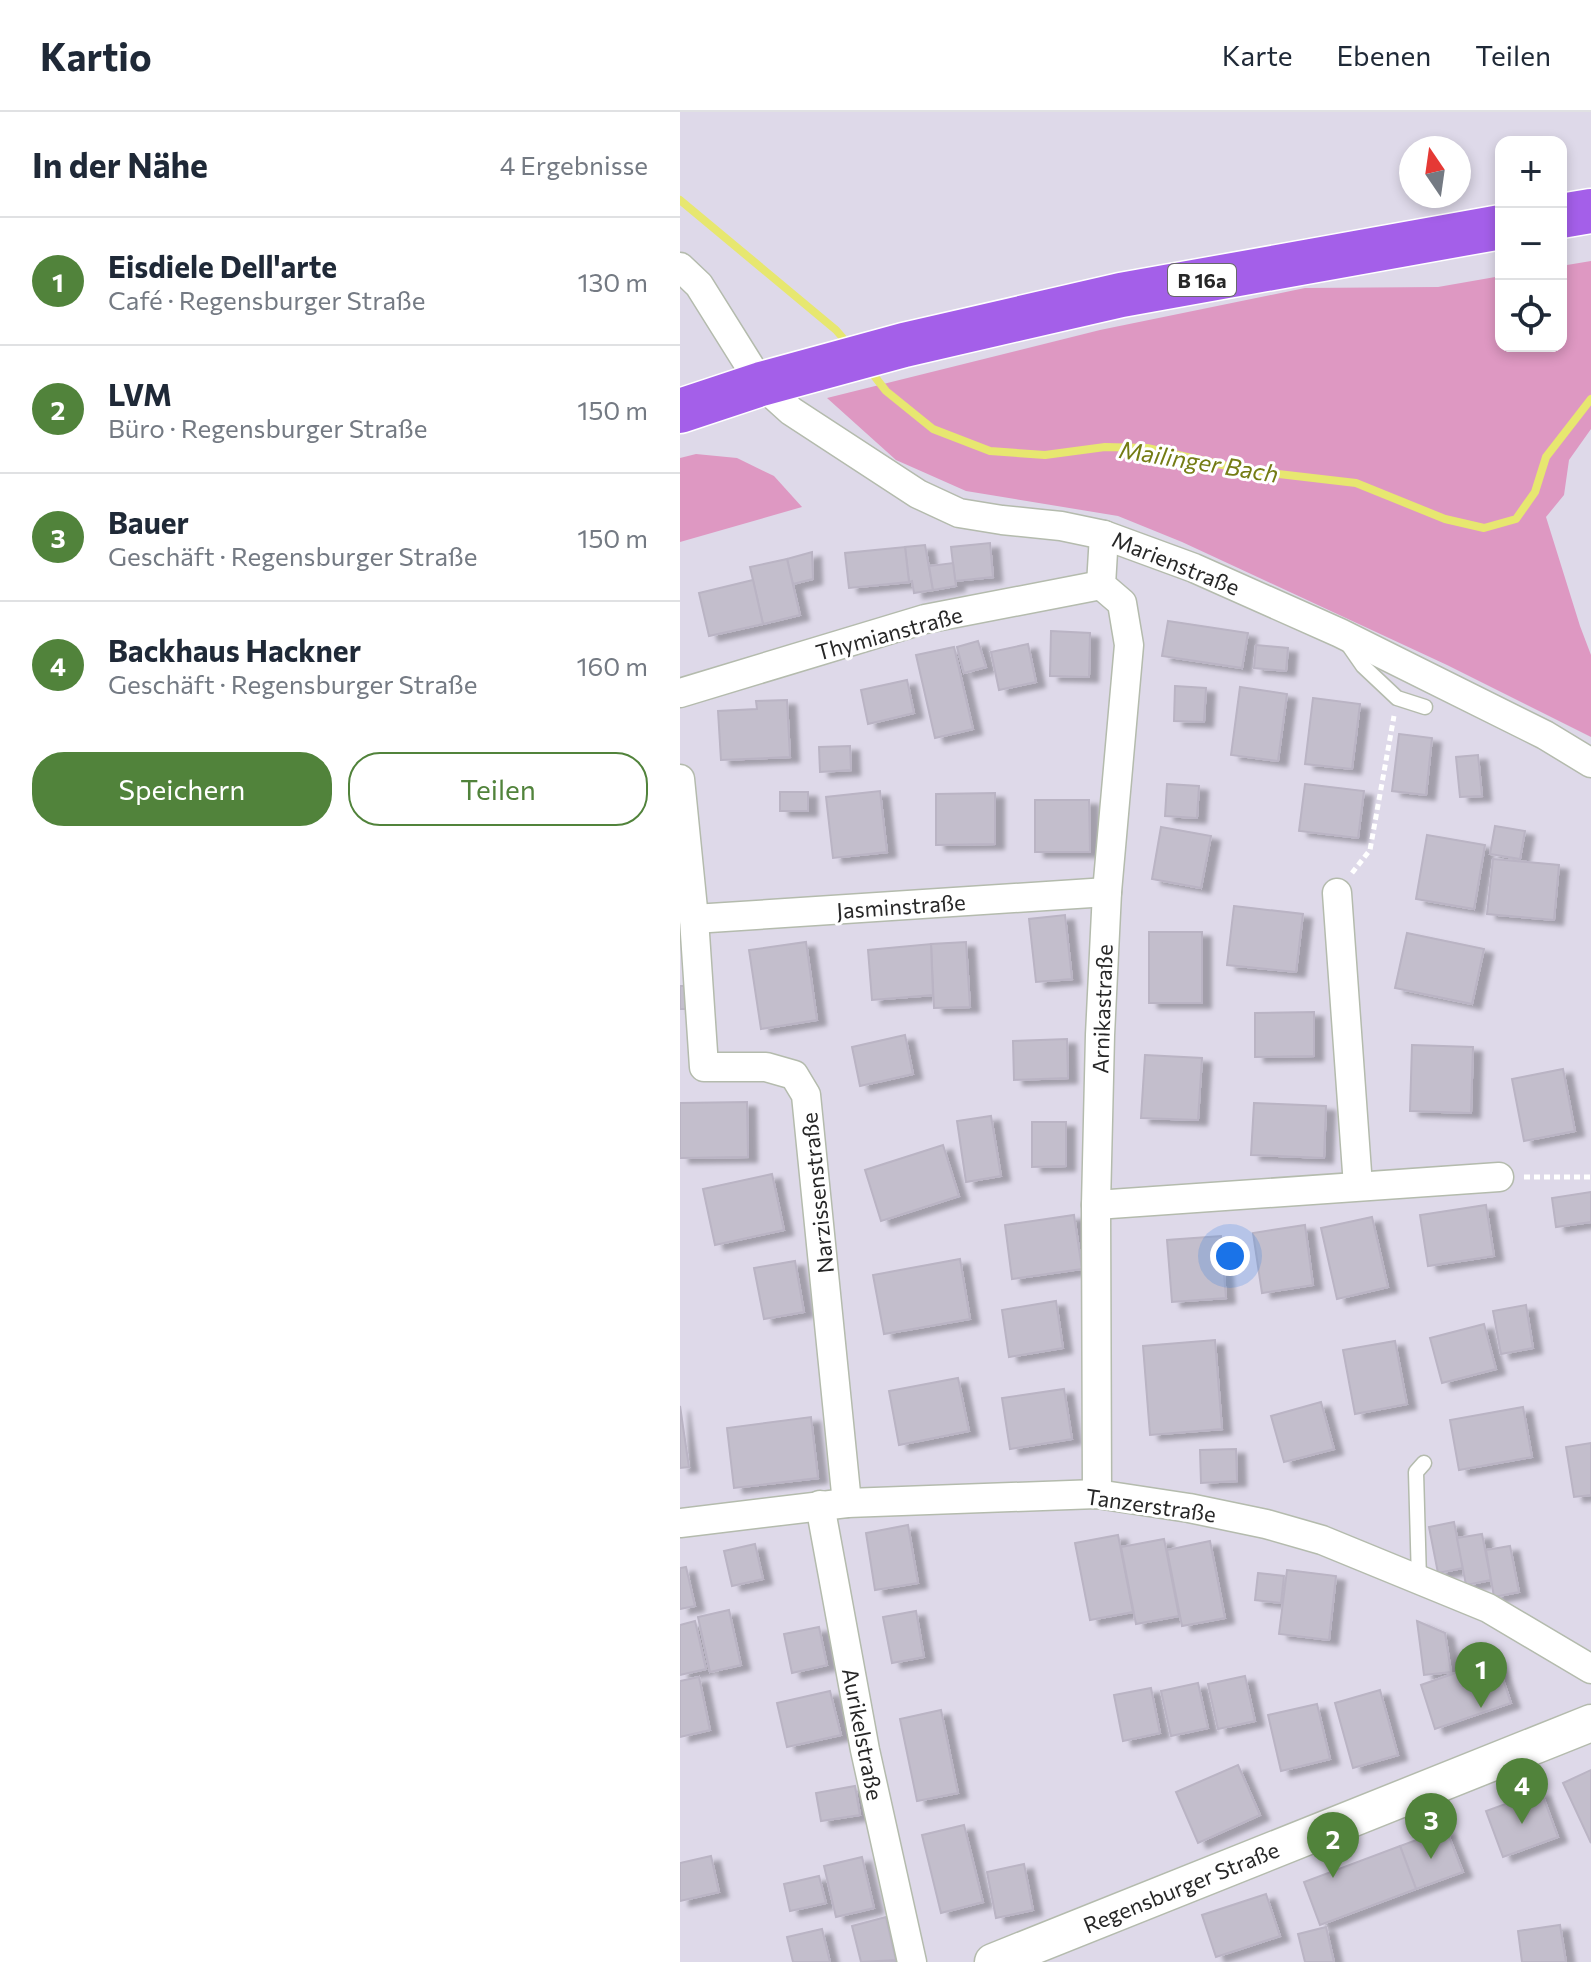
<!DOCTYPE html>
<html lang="de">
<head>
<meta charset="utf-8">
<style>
  :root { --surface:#fff; --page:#f6f6f7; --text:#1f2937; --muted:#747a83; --line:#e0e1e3; --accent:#51833b }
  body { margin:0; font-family:Commissioner,sans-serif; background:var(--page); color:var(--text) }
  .controls { position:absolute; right:24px; top:24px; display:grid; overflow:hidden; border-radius:16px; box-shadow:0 4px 12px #0003 }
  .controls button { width:72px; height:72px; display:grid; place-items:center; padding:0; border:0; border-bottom:2px solid var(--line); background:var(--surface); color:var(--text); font:40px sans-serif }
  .compass { position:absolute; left:719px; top:24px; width:72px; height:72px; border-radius:50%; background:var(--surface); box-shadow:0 4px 12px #0003; rotate:347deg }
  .you { position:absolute; left:550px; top:1144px; width:28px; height:28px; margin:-20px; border:6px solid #fff; border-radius:50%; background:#1a73e8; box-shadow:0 0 0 12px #1a73e833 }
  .badge { display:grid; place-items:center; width:52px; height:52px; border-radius:50%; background:var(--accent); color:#fff; font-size:26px; font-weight:700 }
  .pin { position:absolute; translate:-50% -66px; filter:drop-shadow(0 2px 4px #0008) }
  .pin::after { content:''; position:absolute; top:42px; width:28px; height:24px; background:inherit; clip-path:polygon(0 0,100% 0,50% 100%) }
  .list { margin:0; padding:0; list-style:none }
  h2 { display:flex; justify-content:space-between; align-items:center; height:104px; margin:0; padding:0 32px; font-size:34px }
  h2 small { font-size:26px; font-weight:400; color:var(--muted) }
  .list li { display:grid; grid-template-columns:52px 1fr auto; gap:24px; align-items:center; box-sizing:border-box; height:128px; padding:0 32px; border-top:2px solid var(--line) }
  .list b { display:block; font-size:30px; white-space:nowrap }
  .list p { margin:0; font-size:26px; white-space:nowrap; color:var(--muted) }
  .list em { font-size:26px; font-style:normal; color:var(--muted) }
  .actions { display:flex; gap:16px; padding:24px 32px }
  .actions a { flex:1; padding:18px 0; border:2px solid var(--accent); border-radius:32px; text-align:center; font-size:28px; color:var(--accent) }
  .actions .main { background:var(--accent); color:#fff }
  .icon { flex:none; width:44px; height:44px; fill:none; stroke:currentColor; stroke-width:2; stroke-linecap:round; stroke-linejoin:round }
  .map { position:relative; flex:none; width:911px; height:1850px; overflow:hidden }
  header { display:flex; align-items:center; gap:48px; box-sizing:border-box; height:112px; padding:0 40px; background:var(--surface); border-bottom:2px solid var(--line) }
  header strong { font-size:38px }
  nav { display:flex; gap:44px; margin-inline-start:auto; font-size:28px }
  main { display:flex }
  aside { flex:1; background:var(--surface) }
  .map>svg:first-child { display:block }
  .green { fill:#de98c2 }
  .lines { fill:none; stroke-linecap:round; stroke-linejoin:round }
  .stream { stroke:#e7e770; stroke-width:8 }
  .building { fill:#c3becc; stroke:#bab4c4; stroke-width:2; filter:url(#shadow) }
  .service-casing { stroke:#b4bbad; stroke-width:17 }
  .minor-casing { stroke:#b4bbad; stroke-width:31 }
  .tertiary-casing { stroke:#b4bbad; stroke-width:39 }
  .primary-casing { stroke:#fff; stroke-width:47 }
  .path { stroke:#fff; stroke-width:5; stroke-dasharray:6 4; stroke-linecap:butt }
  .service { stroke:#fff; stroke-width:14 }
  .minor { stroke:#fff; stroke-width:28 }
  .tertiary { stroke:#fff; stroke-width:36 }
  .primary { stroke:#a45fe9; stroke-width:44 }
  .labels { text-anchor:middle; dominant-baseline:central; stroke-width:6; stroke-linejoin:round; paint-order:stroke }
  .shield { fill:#fff; stroke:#686868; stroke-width:2 }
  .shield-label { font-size:20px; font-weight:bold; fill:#272727 }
  .street-label { font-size:22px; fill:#272727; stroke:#fff }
  .water-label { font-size:24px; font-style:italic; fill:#747c14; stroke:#fff }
</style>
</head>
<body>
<header>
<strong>Kartio</strong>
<nav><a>Karte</a><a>Ebenen</a><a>Teilen</a></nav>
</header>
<main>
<aside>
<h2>In der Nähe<small>4 Ergebnisse</small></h2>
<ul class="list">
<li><span class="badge">1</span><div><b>Eisdiele Dell'arte</b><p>Café · Regensburger Straße</p></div><em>130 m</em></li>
<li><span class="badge">2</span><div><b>LVM</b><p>Büro · Regensburger Straße</p></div><em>150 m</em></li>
<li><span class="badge">3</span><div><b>Bauer</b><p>Geschäft · Regensburger Straße</p></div><em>150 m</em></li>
<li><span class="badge">4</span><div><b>Backhaus Hackner</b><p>Geschäft · Regensburger Straße</p></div><em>160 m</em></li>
</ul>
<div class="actions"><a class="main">Speichern</a><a>Teilen</a></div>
</aside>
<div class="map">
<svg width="911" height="1850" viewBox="0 0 911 1850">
  <defs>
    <filter id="shadow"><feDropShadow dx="9" dy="5" stdDeviation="2" flood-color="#0004"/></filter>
  </defs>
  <rect width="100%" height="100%" fill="#ded9e9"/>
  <!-- green -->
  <g class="green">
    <polygon points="911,149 911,317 889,348 884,383 866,405 900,514 911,543 911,625 767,553 502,430 438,404 286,379 216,348 147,286 420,218 625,176 758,175 821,164 821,234 881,234 881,154"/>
    <polygon points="16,342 57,346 94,364 122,395 0,430 0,346"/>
  </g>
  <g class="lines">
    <!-- stream -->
    <g class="stream">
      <polyline points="0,88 156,218 169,233"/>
      <polyline points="188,256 206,279 253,317 310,339 365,343 425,335 467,336 565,358 676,371 765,407 804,416 836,407 855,380 866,345 911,287"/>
    </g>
  </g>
  <!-- building -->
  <g class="building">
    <polygon points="310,431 313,465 275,469 271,435"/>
    <polygon points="245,433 253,478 234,481 232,469 229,470 225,435"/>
    <polygon points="225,435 229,470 169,476 165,441"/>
    <polygon points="132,440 133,467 113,472 107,447"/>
    <polygon points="107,447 120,503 83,512 70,455"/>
    <polygon points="273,451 276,474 253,478 249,454"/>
    <polygon points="73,468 83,512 29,524 19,481"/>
    <polygon points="488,509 568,521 562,556 482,544"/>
    <polygon points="371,519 410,521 409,565 370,564"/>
    <polygon points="298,529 306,555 284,561 277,535"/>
    <polygon points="348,532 356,570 319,578 311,540"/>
    <polygon points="576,533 608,536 606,559 574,556"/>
    <polygon points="274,535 293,617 255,626 236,543"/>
    <polygon points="227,568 234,601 188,612 181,578"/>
    <polygon points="495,574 526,576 524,610 494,609"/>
    <polygon points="560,575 607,582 598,649 551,643"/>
    <polygon points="633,586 680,592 672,657 625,652"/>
    <polygon points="107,588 110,645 41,648 38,599 77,597 76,589"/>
    <polygon points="719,622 752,626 746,683 712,679"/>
    <polygon points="170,634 171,658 140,660 139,635"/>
    <polygon points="798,643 802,684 780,685 776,645"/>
    <polygon points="487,672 519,674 517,706 485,704"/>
    <polygon points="625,672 684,679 678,726 619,719"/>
    <polygon points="200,679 207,740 153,746 146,685"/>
    <rect x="100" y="680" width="28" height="19"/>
    <polygon points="315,681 315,732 256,733 256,682"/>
    <polygon points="355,688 409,688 410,740 355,740"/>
    <polygon points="815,714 845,719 840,747 810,742"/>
    <polygon points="481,715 531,724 521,776 472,767"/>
    <polygon points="747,723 805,733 794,797 736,787"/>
    <polygon points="813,747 879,753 874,808 807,802"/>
    <polygon points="554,794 623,802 616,860 547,853"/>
    <polygon points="385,803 392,867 356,870 349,807"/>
    <rect x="469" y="820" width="53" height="71"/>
    <polygon points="727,821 804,837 792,892 715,876"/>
    <polygon points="126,830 137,908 81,917 69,838"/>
    <polygon points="286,830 290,895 254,896 251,832"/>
    <polygon points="251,832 253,883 192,888 188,838"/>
    <rect x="0" y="874" width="13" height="23"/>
    <polygon points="634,900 634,944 575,945 575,901"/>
    <polygon points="225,923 233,962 180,974 172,935"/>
    <polygon points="387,927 388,966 334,968 333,929"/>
    <polygon points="732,933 793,935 791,1001 730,999"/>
    <polygon points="465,943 522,946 518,1008 461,1006"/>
    <polygon points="883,957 895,1019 844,1029 832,967"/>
    <polygon points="67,990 68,1045 0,1046 0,991"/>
    <polygon points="574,991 646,994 644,1046 571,1043"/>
    <polygon points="311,1004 321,1064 286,1070 277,1009"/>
    <polygon points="352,1010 386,1010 386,1054 352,1055"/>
    <polygon points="263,1033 279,1084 201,1109 185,1058"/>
    <polygon points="92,1062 104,1118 35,1133 23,1077"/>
    <polygon points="911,1080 911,1110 876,1115 872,1086"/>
    <polygon points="806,1093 814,1144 748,1154 740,1103"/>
    <polygon points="394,1103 402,1157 332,1167 325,1113"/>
    <polygon points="692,1105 708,1175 657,1187 641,1116"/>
    <polygon points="625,1113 633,1173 582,1181 573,1121"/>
    <polygon points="541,1124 546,1186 492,1190 487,1128"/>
    <polygon points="280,1147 290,1207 204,1222 193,1163"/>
    <polygon points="115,1149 124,1200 84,1207 74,1156"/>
    <polygon points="376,1189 383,1236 329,1245 322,1198"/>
    <polygon points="846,1193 853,1236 821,1242 813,1199"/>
    <polygon points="804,1212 816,1257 762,1271 750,1226"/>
    <polygon points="535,1228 542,1317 470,1323 463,1234"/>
    <polygon points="715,1229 727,1292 675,1302 663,1238"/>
    <polygon points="278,1266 289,1319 219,1333 209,1279"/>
    <polygon points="384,1277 392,1327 330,1337 322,1286"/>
    <polygon points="641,1290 654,1337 604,1350 591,1304"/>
    <polygon points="0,1294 9,1355 0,1356"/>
    <polygon points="843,1295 852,1345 779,1358 770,1308"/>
    <polygon points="131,1305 138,1366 54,1376 47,1316"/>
    <polygon points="911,1331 911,1383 894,1385 886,1335"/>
    <polygon points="556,1337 557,1369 521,1371 520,1338"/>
    <polygon points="774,1410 783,1456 758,1461 749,1415"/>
    <polygon points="228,1413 238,1471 195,1478 186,1421"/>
    <polygon points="802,1422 811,1468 786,1473 777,1426"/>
    <polygon points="438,1423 453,1500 410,1508 395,1431"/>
    <polygon points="484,1427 499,1504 456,1512 441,1435"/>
    <polygon points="530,1429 545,1506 502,1514 487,1438"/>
    <polygon points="75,1432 83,1467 52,1474 44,1439"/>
    <polygon points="830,1434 839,1480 814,1485 806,1438"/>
    <polygon points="6,1455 15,1494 0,1497 0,1456"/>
    <polygon points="607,1458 656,1464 649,1528 599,1522"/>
    <polygon points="578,1461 604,1464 601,1491 575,1488"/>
    <polygon points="49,1498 61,1553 30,1560 18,1505"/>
    <polygon points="236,1499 244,1545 212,1551 203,1505"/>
    <polygon points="15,1509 26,1557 0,1563 0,1513"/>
    <polygon points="737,1509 765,1521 771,1560 744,1563"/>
    <polygon points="139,1515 147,1553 112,1561 104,1522"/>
    <polygon points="816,1547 831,1591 755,1617 741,1573"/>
    <polygon points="565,1564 575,1609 538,1617 528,1572"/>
    <polygon points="19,1565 30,1618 0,1625 0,1569"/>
    <polygon points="518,1571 528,1616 491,1624 481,1579"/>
    <polygon points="471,1576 480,1621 443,1629 434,1583"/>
    <polygon points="700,1578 718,1643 673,1656 655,1591"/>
    <polygon points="150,1579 161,1623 107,1635 97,1591"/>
    <polygon points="637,1592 650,1647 601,1659 588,1603"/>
    <polygon points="261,1598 278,1681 237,1689 220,1607"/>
    <polygon points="558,1653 580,1703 518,1731 496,1680"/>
    <polygon points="911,1658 911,1731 883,1671"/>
    <polygon points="175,1674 180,1703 141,1709 136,1681"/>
    <polygon points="861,1679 878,1725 823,1745 806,1699"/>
    <polygon points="284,1713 303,1790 261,1801 242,1723"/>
    <polygon points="766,1717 783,1760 736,1777 720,1734"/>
    <polygon points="720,1734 736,1777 640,1813 624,1770"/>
    <polygon points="31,1744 39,1780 0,1789 0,1751"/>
    <polygon points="182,1745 194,1796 156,1805 144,1754"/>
    <polygon points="344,1752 353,1798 316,1806 307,1760"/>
    <polygon points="139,1764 146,1791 110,1799 104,1772"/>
    <polygon points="586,1782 600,1824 536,1845 522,1803"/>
    <polygon points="206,1805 216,1848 181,1850 172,1814"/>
    <polygon points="880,1813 886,1850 842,1850 838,1819"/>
    <polygon points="646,1815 654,1850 625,1850 618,1822"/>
    <polygon points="142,1817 150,1850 113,1850 107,1825"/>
  </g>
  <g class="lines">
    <!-- service casing -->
    <g class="service-casing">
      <g id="service">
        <polyline points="667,531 683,554 717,586 745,595"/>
        <polyline points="739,1468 736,1360 744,1351"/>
      </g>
    </g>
    <!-- minor casing -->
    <g class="minor-casing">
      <g id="minor">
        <polyline points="0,155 19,173 81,272 111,299 238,382 279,401 322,408 381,414 424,423 514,456 660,521 865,623 911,651"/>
        <polyline points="0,581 245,507 421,473"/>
        <polyline points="0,667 14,807 24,955 86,955 114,963 126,983 167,1391"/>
        <polyline points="657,781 678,1074"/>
        <polyline points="14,807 427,780"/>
        <polyline points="416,1093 819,1065"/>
        <polyline points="417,1382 416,1093 420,923 427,780 449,533 442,491 421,473 424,423"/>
        <polyline points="140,1393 185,1638 232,1850"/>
        <polyline points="0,1411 167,1391 417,1382 509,1396 586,1412 642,1428 808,1496 911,1557"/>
      </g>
    </g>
    <!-- tertiary casing -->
    <g class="tertiary-casing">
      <polyline id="tertiary" points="313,1850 911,1611"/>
    </g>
    <!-- primary casing -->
    <g class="primary-casing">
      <g id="primary">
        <polyline points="881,104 911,99"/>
        <polyline points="0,299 81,272 224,233 441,183 821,115"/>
      </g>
    </g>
    <!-- path -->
    <g class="path">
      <polyline points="672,761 690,738 714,604"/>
      <polyline points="844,1065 911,1065"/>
    </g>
    <!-- service -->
    <use href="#service" class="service"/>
    <!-- minor -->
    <use href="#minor" class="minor"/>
    <!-- tertiary -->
    <use href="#tertiary" class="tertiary"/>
    <!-- primary -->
    <use href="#primary" class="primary"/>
  </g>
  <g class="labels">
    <!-- shield labels -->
    <rect class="shield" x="488" y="152" width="68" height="32" rx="6"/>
    <g class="shield-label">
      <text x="522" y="168">B 16a</text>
    </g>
    <!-- street labels -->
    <g class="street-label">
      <text transform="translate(496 451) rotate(22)">Marienstraße</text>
      <text transform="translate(209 521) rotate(-15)">Thymianstraße</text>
      <text transform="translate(221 794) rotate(-4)">Jasminstraße</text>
      <text transform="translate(422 897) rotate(-88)">Arnikastraße</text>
      <text transform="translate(137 1081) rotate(-96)">Narzissenstraße</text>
      <text transform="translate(471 1393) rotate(8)">Tanzerstraße</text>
      <text transform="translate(183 1622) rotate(79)">Aurikelstraße</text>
      <text transform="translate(501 1775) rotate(-22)">Regensburger Straße</text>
    </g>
    <!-- water labels -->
    <g class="water-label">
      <text transform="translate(519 349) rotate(9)">Mailinger Bach</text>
    </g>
  </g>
</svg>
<div class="controls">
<button>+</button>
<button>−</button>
<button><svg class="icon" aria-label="locate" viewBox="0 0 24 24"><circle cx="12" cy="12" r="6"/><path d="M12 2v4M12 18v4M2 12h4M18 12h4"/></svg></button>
</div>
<svg class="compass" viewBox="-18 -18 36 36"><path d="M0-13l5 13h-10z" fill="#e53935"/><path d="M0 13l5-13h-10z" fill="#747a83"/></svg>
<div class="you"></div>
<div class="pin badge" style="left:801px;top:1596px">1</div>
<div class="pin badge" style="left:653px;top:1766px">2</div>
<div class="pin badge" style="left:751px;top:1747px">3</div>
<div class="pin badge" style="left:842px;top:1712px">4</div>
</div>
</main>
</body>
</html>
